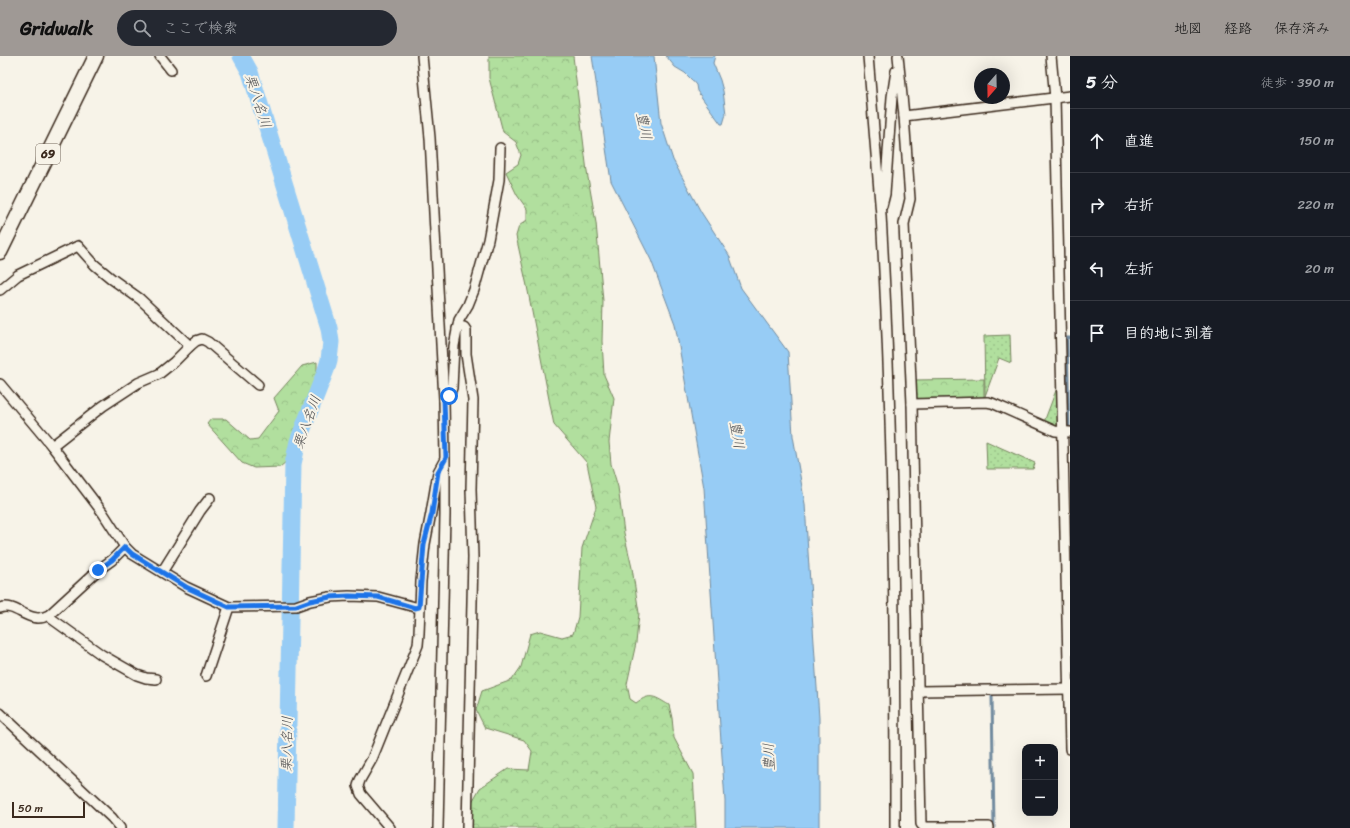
<!DOCTYPE html>
<html lang="ja">
<head>
<meta charset="utf-8">
<style>
  :root { --surface:#171b24; --page:#242831; --text:#f1f3f6; --muted:#9ea1a6; --line:#363941; --accent:#9f9995 }
  body { margin:0; font-family:Sriracha,"Klee One",sans-serif; background:var(--page); color:var(--text) }
  .controls { position:absolute; right:12px; bottom:12px; display:grid; overflow:hidden; border-radius:8px; box-shadow:0 4px 16px #0002 }
  .controls button { width:36px; height:36px; display:grid; place-items:center; padding:0; border:0; border-bottom:1px solid var(--line); background:var(--surface); color:var(--text); font:20px sans-serif }
  .compass { position:absolute; left:974px; top:12px; width:36px; height:36px; border-radius:50%; background:var(--surface); box-shadow:0 4px 16px #0002; rotate:200deg }
  .scale { position:absolute; left:12px; bottom:10px; width:73px; box-sizing:border-box; padding-left:4px; border:2px solid #3b2a1e; border-top:0; font-size:11px; line-height:14px; white-space:nowrap; color:#3b2a1e; -webkit-text-stroke:3px #f7f3e8; paint-order:stroke }
  .stop { position:absolute; width:12px; height:12px; margin:-9px; border:3px solid #1a73e8; border-radius:50%; background:#fff }
  .stop.end { background:#1a73e8; border-color:#fff; box-shadow:0 1px 4px #0008 }
  .list { margin:0; padding:0; list-style:none }
  h2 { display:flex; justify-content:space-between; align-items:center; height:52px; margin:0; padding:0 16px; font-size:17px }
  h2 small { font-size:13px; font-weight:400; color:var(--muted) }
  .list li { display:grid; grid-template-columns:26px 1fr auto; gap:12px; align-items:center; box-sizing:border-box; height:64px; padding:0 16px; border-top:1px solid var(--line) }
  .list b { display:block; font-size:15px; white-space:nowrap }
  .list em { font-size:13px; font-style:normal; color:var(--muted) }
  .icon { flex:none; width:22px; height:22px; fill:none; stroke:currentColor; stroke-width:2; stroke-linecap:round; stroke-linejoin:round }
  .map { position:relative; flex:none; width:1070px; height:772px; overflow:hidden }
  header { display:flex; align-items:center; gap:24px; box-sizing:border-box; height:56px; padding:0 20px; background:var(--accent); color:#111 }
  header strong { font-size:19px }
  nav { display:flex; gap:22px; margin-inline-start:auto; font-size:14px }
  .search { width:280px; height:36px; background:var(--page); display:flex; align-items:center; gap:10px; box-sizing:border-box; padding:0 14px; border-radius:22px; color:var(--muted); font-size:15px }
  main { display:flex }
  aside { flex:1; background:var(--surface) }
  .map>svg:first-child { display:block }
  .green { fill:url(#green-dots); stroke:#76845e }
  .forest { fill:url(#forest-crowns); stroke:#76845e }
  .water { fill:#97ccf5; stroke:#728b9f }
  .lines { fill:none; stroke-linecap:round; stroke-linejoin:round }
  .stream { stroke:#728b9f; stroke-width:3 }
  .river { stroke:#97ccf5; stroke-width:17 }
  .minor-casing { stroke:#3b2a1e; stroke-width:12 }
  .primary-casing { stroke:#3b2a1e; stroke-width:17 }
  .minor { stroke:#f7f3e8; stroke-width:9 }
  .primary { stroke:#f7f3e8; stroke-width:14 }
  .route { stroke:#1a73e8; stroke-width:5 }
  .labels { text-anchor:middle; dominant-baseline:central; stroke-width:4; stroke-linejoin:round; paint-order:stroke }
  .shield { fill:#f7f3e8; stroke:#73665b; stroke-width:1 }
  .shield-label { font-size:12px; font-weight:bold; fill:#3b2a1e }
  .water-label { font-size:14px; font-style:italic; fill:#525254; stroke:#f7f3e8 }
</style>
</head>
<body>
<header>
<strong>Gridwalk</strong>
<div class="search"><svg class="icon" aria-label="search" viewBox="0 0 24 24"><circle cx="10" cy="10" r="6"/><path d="M15 15l6 6"/></svg>ここで検索</div>
<nav><a>地図</a><a>経路</a><a>保存済み</a></nav>
</header>
<main>
<div class="map">
<svg width="1070" height="772" viewBox="0 0 1070 772">
  <defs>
    <pattern id="green-dots" width="8" height="8" patternUnits="userSpaceOnUse"><rect width="8" height="8" fill="#b1df9e"/><path d="M2 2h.1M6 6h.1" fill="none" stroke="#99c088" stroke-width="1.8" stroke-linecap="round"/></pattern>
    <pattern id="forest-crowns" width="20" height="18" patternUnits="userSpaceOnUse"><rect width="20" height="18" fill="#b1df9e"/><path d="M2 6a3 3 0 1 1 6 0M12 15a3 3 0 1 1 6 0" fill="none" stroke="#99c088"/></pattern>
  </defs>
  <rect width="100%" height="100%" fill="#f7f3e8"/>
  <filter id="ink" filterUnits="userSpaceOnUse"><feTurbulence type="fractalNoise" baseFrequency=".025" numOctaves="2"/><feDisplacementMap in="SourceGraphic" scale="8" xChannelSelector="R" yChannelSelector="G"/><feConvolveMatrix kernelMatrix="1 2 1 2 8 2 1 2 1" color-interpolation-filters="sRGB"/></filter>
  <g filter="url(#ink)">
    <!-- green -->
    <g class="green">
      <polygon points="1010,279 1011,307 999,302 985,340 984,280"/>
      <polygon points="1058,329 1060,372 1044,366"/>
      <polygon points="986,385 1035,407 1033,413 987,413"/>
    </g>
    <!-- forest -->
    <g class="forest">
      <path d="M489,0h84l14,116 9,51 7,78 -1,40 2,34 10,23 -5,44 2,22 7,23 6,46 8,35 7,45 -3,30 -9,41 3,15 6,4c15,-11 19,-6 33,2l3,13 2,20 19,36 3,54h-224v-26l8,-14 28,-19 21,1 3,-19 -8,-11 -39,-12 -9,-18 6,-19 30,-11 9,-13 9,-33 10,-3 22,6 11,-3 5,-17 4,-69 14,-41 -9,-44 -33,-38 -27,-139 -11,-50 3,-10 8,-6v-11l-10,-14 -11,-23 12,-8 3,-9 -5,-13 -13,-10 -14,-54z"/>
      <polygon points="317,306 317,321 290,386 287,405 280,411 254,412 242,407 207,368 211,363 226,363 250,384 258,383 279,355 274,342 302,310"/>
      <polygon points="984,323 984,343 915,344 914,324"/>
    </g>
    <!-- water -->
    <g class="water">
      <polygon points="592,0 654,0 661,67 673,104 701,156 729,199 741,232 788,296 793,380 805,448 807,481 819,662 819,772 725,772 725,745 704,432 675,268 651,204 611,125"/>
      <polygon points="666,0 715,0 713,7 720,24 723,35 726,58 723,68 721,68 697,35 696,29 691,23 685,17 675,11"/>
    </g>
    <g class="lines">
      <!-- stream -->
      <g class="stream">
        <polyline points="1069,371 1067,282 1070,282"/>
        <polyline points="992,639 994,772"/>
      </g>
      <!-- river -->
      <polyline class="river" points="241,0 250,16 329,272 331,286 329,304 326,314 298,385 293,408 286,772"/>
      <!-- minor casing -->
      <g class="minor-casing">
        <g id="minor">
          <polyline points="160,0 171,14"/>
          <polyline points="422,0 430,82 444,344 445,403 445,459 438,772"/>
          <path d="M868,0c4,53 9,106 13,159 12,204 14,409 14,613"/>
          <polyline points="898,0 904,60 910,143 904,168 912,348 921,768 924,771 989,771 989,772"/>
          <polyline points="1051,0 1055,42 1070,693"/>
          <polyline points="904,60 1070,40"/>
          <polyline points="882,150 885,138 892,41 896,15"/>
          <polyline points="0,234 18,219 78,190 95,209 112,223 140,243 190,290"/>
          <polyline points="457,273 460,270 464,271 466,274 466,298 473,344 471,433 473,501 467,772"/>
          <polyline points="0,328 52,390 103,457 125,491 132,498 186,531 229,551 296,550 310,545 330,541 349,540 378,541 415,551 419,551"/>
          <polyline points="444,344 449,340 452,332 454,290 459,264 468,249 474,234 488,184 499,124 500,92"/>
          <polyline points="912,348 987,346 992,347 1055,375 1070,376"/>
          <polyline points="52,390 103,350 138,327 159,318 174,306 190,290 196,285 202,283 208,286 258,329"/>
          <polyline points="162,516 200,455 210,442"/>
          <path d="M0,552c17,-6 29,18 49,7l49,-45 14,-10 13,-13"/>
          <polyline points="49,559 52,563 102,599 137,619 146,622 156,623"/>
          <polyline points="206,620 229,551"/>
          <polyline points="919,635 1070,633"/>
          <polyline points="0,657 112,762 120,772"/>
          <polyline points="390,772 361,738 358,730 360,724 372,703 418,589 419,577 421,525 425,488 431,457 438,416 444,405"/>
        </g>
      </g>
      <!-- primary casing -->
      <g class="primary-casing">
        <polyline id="primary" points="0,196 96,0"/>
      </g>
      <!-- minor -->
      <use href="#minor" class="minor"/>
      <!-- primary -->
      <use href="#primary" class="primary"/>
    </g>
  </g>
  <g class="lines" filter="url(#ink)">
    <!-- route -->
    <polyline class="route" points="98,514 112,504 125,491 132,498 186,531 229,551 296,550 310,545 330,541 349,540 378,541 415,552 419,551 424,488 432,457 438,416 446,402 444,344 449,340"/>
  </g>
  <g class="labels">
    <!-- shield labels -->
    <rect class="shield" x="36" y="88" width="24" height="20" rx="3"/>
    <g class="shield-label">
      <text x="48" y="98">69</text>
    </g>
    <!-- water labels -->
    <g class="water-label">
      <text transform="translate(258 45) rotate(72)">栗八名川</text>
      <text transform="translate(644 70) rotate(78)">豊川</text>
      <text transform="translate(307 366) rotate(-70)">栗八名川</text>
      <text transform="translate(737 379) rotate(80)">豊川</text>
      <text transform="translate(287 688) rotate(-89)">栗八名川</text>
      <text transform="translate(769 701) rotate(-92)">豊川</text>
    </g>
  </g>
</svg>
<div class="controls">
<button>+</button>
<button>−</button>
</div>
<svg class="compass" viewBox="-18 -18 36 36"><path d="M0-13l5 13h-10z" fill="#e53935"/><path d="M0 13l5-13h-10z" fill="#9ea1a6"/></svg>
<div class="scale">50 m</div>
<div class="stop" style="left:449px;top:340px"></div>
<div class="stop end" style="left:98px;top:514px"></div>
</div>
<aside>
<h2>5 分<small>徒歩 · 390 m</small></h2>
<ul class="list">
<li><svg class="icon" aria-label="ahead" viewBox="0 0 24 24"><path d="M12 20V5M6 11l6-6 6 6"/></svg><div><b>直進</b></div><em>150 m</em></li>
<li><svg class="icon" aria-label="right" viewBox="0 0 24 24"><path d="M7 20v-9h11M14 6l5 5-5 5"/></svg><div><b>右折</b></div><em>220 m</em></li>
<li><svg class="icon" aria-label="left" viewBox="0 0 24 24"><path d="M17 20v-9H6M10 6l-5 5 5 5"/></svg><div><b>左折</b></div><em>20 m</em></li>
<li><svg class="icon" aria-label="arrive" viewBox="0 0 24 24"><path d="M6 21V4h12l-3 4 3 4H6"/></svg><div><b>目的地に到着</b></div></li>
</ul>
</aside>
</main>
</body>
</html>
